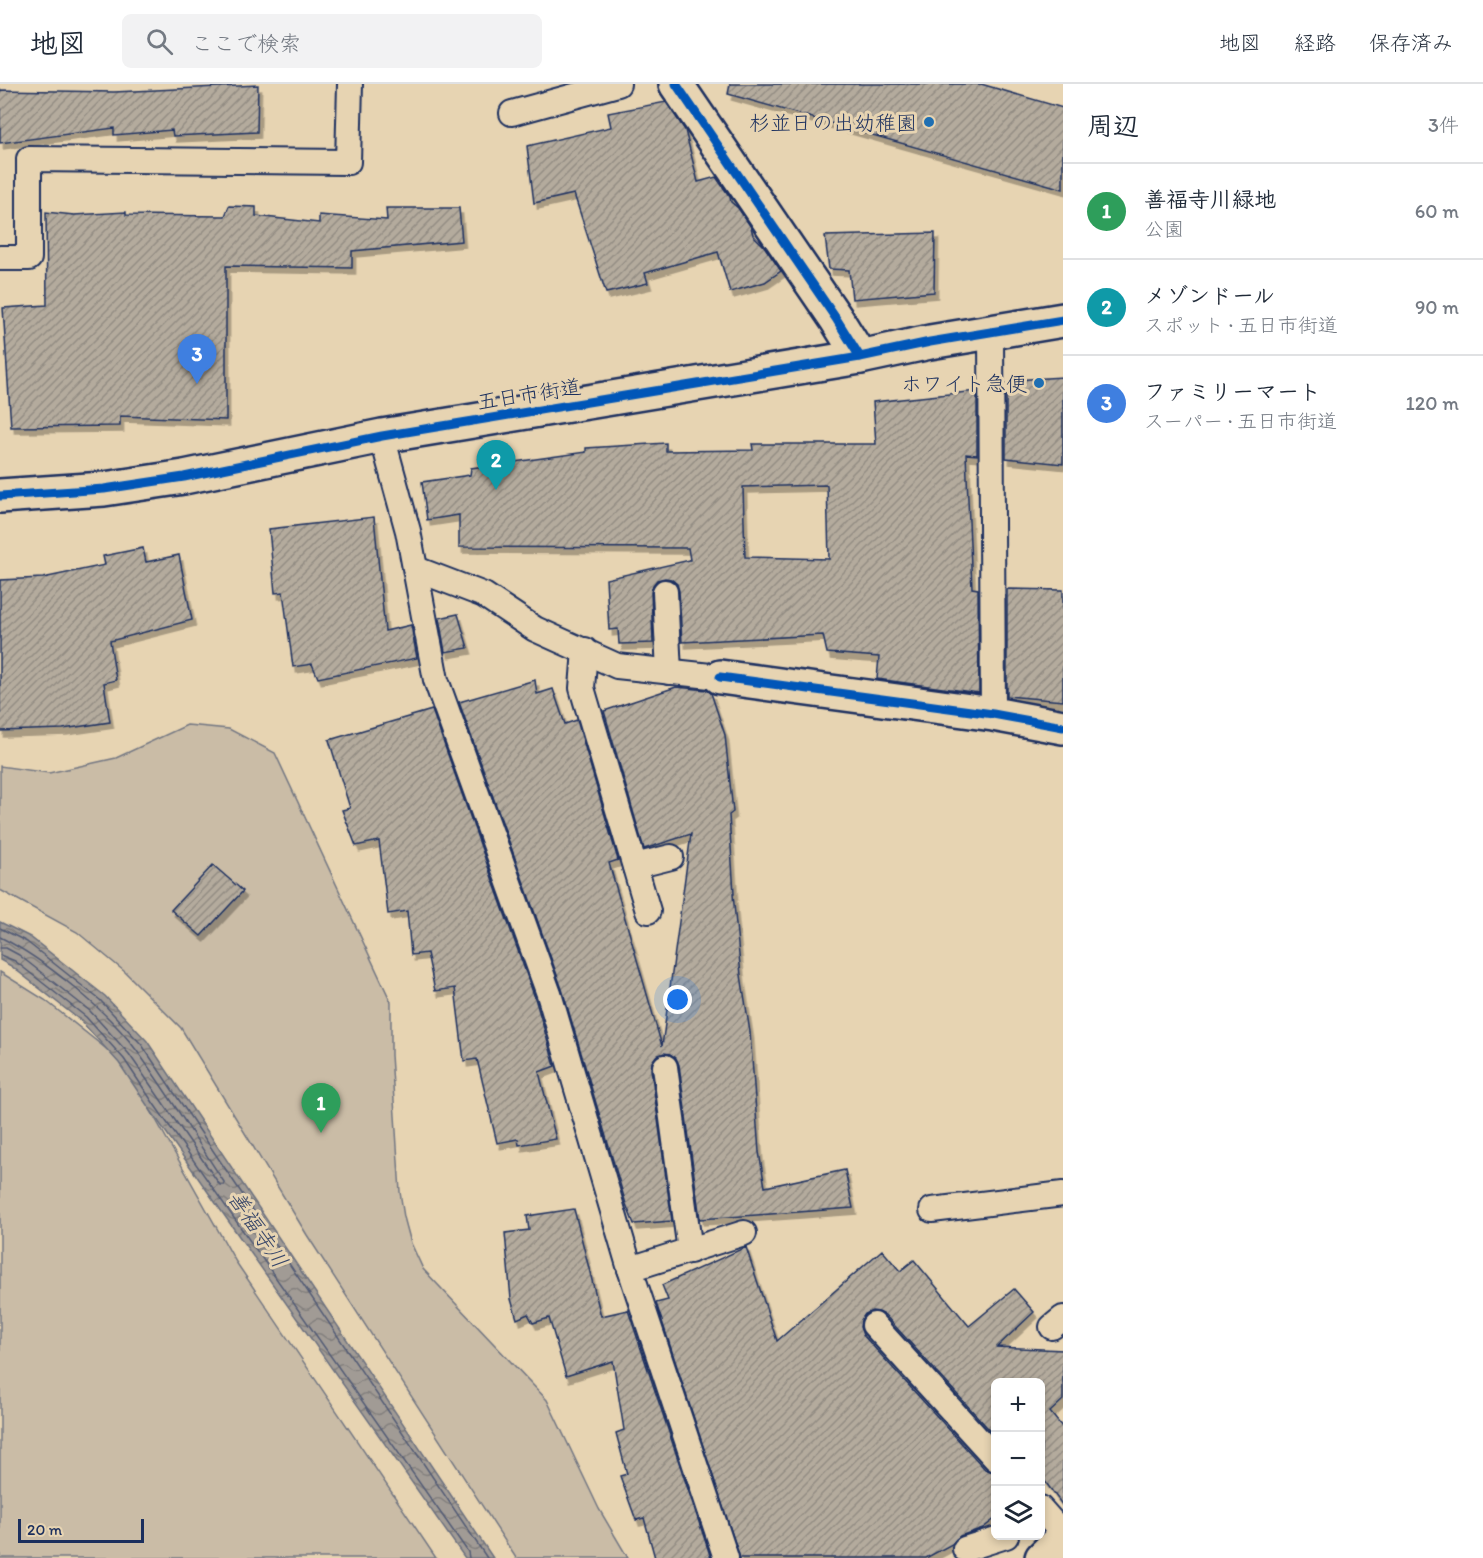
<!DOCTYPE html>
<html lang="ja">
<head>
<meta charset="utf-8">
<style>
  :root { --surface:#fff; --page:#f2f2f3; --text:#1f2937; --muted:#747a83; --line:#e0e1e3; --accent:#d93025 }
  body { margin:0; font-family:Itim,"Klee One",sans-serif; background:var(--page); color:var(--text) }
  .controls { position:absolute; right:18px; bottom:18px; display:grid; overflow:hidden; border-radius:9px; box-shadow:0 3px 9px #0003 }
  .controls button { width:54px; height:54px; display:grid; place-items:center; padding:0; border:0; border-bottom:2px solid var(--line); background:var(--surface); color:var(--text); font:30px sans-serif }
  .scale { position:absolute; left:18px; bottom:15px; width:126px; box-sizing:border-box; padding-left:6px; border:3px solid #1b2f5e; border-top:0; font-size:16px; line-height:21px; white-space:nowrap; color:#1b2f5e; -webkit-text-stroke:4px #e7d4b2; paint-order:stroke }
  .you { position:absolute; left:678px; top:916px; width:21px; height:21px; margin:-15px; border:4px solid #fff; border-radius:50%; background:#1a73e8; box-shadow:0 0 0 9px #1a73e833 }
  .badge { display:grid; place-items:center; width:39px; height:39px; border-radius:50%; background:var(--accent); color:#fff; font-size:20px; font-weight:700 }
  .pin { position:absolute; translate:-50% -50px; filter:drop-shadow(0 2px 3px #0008) }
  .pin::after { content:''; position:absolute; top:32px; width:21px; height:18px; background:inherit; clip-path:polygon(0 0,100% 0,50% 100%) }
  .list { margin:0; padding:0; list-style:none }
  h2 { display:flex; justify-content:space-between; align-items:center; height:78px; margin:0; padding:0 24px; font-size:26px }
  h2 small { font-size:20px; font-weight:400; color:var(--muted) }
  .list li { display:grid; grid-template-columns:39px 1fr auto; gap:18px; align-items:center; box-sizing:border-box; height:96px; padding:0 24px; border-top:2px solid var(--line) }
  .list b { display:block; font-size:22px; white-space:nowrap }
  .list p { margin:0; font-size:20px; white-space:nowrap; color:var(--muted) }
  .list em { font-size:20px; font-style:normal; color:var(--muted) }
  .icon { flex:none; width:33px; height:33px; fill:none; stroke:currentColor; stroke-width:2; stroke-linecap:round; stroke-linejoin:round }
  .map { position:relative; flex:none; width:1063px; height:1474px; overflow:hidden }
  header { display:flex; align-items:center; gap:36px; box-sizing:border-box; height:84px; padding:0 30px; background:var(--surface); border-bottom:2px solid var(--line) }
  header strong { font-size:28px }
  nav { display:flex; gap:33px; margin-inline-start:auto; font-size:21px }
  .search { width:420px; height:54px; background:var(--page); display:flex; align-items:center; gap:15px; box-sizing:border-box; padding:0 21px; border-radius:9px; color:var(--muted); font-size:22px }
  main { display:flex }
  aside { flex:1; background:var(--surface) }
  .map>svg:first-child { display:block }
  .park { fill:#cabca6; stroke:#727682; stroke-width:1.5 }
  .water { fill:url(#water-waves); stroke:#6b707f; stroke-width:1.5 }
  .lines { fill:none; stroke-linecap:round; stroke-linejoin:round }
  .shore { stroke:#515a74; stroke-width:1.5 }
  .building { fill:url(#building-hatch); stroke:#1b2f5e; stroke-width:1.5; fill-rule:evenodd; filter:url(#shadow) }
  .lane-casing { stroke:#1b2f5e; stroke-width:28 }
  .street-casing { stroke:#1b2f5e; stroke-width:38 }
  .primary-casing { stroke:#1b2f5e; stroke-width:38 }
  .lane { stroke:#e7d4b2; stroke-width:24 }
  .street { stroke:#e7d4b2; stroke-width:33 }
  .primary { stroke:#e7d4b2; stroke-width:33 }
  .cycleway-casing { stroke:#e7d4b2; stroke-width:13 }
  .cycleway { stroke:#0057b8; stroke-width:9 }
  .poi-dot { fill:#1f6fb2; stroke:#e7d4b2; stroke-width:2 }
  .labels { text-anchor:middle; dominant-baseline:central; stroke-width:6; stroke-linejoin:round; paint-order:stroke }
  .poi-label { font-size:21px; fill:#1b2f5e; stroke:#e7d4b2; text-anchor:end }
  .street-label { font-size:21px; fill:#1b2f5e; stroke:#e7d4b2 }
  .water-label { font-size:22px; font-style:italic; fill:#364569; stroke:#e7d4b2 }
</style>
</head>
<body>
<header>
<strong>地図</strong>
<div class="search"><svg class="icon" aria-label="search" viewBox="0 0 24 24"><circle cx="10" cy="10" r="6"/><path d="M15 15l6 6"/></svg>ここで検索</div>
<nav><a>地図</a><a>経路</a><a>保存済み</a></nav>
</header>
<main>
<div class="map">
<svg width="1063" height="1474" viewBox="0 0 1063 1474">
  <defs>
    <pattern id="water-waves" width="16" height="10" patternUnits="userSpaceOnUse" patternTransform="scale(1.5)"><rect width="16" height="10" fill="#a19b95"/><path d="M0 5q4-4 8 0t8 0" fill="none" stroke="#827f7d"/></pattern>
    <pattern id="building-hatch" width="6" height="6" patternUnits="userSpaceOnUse" patternTransform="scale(1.5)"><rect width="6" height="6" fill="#b4ab9d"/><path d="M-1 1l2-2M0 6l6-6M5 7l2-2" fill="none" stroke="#928c83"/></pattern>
    <filter id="shadow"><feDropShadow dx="3.5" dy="6" stdDeviation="0" flood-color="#0004"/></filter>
  </defs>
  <rect width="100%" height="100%" fill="#e7d4b2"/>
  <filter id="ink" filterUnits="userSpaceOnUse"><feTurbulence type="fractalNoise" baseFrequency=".0167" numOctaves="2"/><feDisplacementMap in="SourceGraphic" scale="12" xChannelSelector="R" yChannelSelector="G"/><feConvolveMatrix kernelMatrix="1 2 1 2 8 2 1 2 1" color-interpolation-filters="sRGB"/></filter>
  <g filter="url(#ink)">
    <!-- park -->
    <g class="park">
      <polygon points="187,641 229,645 275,669 391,918 391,971 400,1108 404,1133 411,1159 423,1185 547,1316 599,1425 628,1474 516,1474 307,1151 181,944 125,888 77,848 0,806 0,682 49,689 116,674"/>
      <polygon points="0,888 45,916 124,979 236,1178 436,1474 0,1474"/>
    </g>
    <!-- water -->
    <polygon class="water" points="0,838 30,853 105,912 147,957 493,1474 465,1474 149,1024 119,979 81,937 11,882 0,876"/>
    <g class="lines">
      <!-- shore -->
      <g class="shore">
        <polyline points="0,844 27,858 100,916 142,961 487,1474"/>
        <path d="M0,853c44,22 108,74 137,114 31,42 58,87 87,131v3h-4l-91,-131 -39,-43 -71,-56 -13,-7h-6"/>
        <polyline points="0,871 15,877 86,933 124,975 154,1020 468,1468 469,1474"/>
      </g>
    </g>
    <!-- building -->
    <g class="building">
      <polygon points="730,0 981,0 1063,24 1063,105 728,10"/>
      <polygon points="258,1 257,48 173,52 172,46 114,51 114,44 0,59 0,6 114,8"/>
      <polygon points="666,18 685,46 698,98 716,93 730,113 731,118 738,124 751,143 753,151 764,162 781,187 765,198 730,208 718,168 645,189 648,199 606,209 574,110 534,119 527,62 611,43 608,29"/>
      <polygon points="229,122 256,123 256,132 319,139 319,131 387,136 386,124 459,124 462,157 352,167 352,184 226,182 226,336 120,332 120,342 11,343 3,224 47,221 46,128 74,131 126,128 126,131 225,132"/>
      <polygon points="935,149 934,208 852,215 849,186 829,185 825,152"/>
      <polygon points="1063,293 1063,380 1006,374 1006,304 1013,304 1013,296"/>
      <path d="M977,307v64l-11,-1 6,134 6,1 1,104 -102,-14 2,-22 -52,-4 -4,-18 -141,7 -3,-51 -2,-7 -6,-5 -6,-1 -8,2 -4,5 -2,7 2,51 -34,1 -1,-15 -9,1 -3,-51 84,-19 -2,-12 -229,-1v-32l-32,5 -5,-38 48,-7 1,-7 115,-16v-4l80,-5v8l87,-1 -1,-6h124l-3,-42zM827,401l2,74 -84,-2 -2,-70z"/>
      <polygon points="374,433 385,547 411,541 417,574 318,594 312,580 293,583 283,508 275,509 269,445"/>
      <polygon points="143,464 146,478 179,471 192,536 110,557 116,596 104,599 110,638 63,645 0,647 0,496 43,494 105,481 103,472"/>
      <polygon points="1007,505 1063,506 1063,617 1007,612"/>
      <polygon points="458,530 468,564 445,568 439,534"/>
      <polygon points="535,596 537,610 553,605 565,640 577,636 618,776 609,779 662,962 691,750 644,765 604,627 676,603 707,606 711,609 725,651 733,728 729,731 734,810 733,810 741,891 750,948 759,1068 765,1103 845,1086 853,1124 700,1135 679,981 676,974 670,970 664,969 656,972 652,978 651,985 672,1137 634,1140 626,1120 562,905 459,618"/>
      <polygon points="432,626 535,914 555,982 539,988 556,1055 519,1061 518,1055 497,1059 477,975 464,977 455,904 435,907 427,869 411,871 407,827 388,830 379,757 356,762 342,726 350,724 329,656"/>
      <polygon points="213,781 243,807 201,852 171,826"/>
      <polygon points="574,1125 601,1232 628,1226 711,1474 655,1474 644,1434 636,1436 620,1392 627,1390 616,1349 624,1346 613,1277 566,1292 549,1234 533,1239 528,1230 517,1235 511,1215 505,1149 529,1146 527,1132"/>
      <polygon points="746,1163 777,1257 882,1166 900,1187 914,1176 969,1242 1014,1205 1034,1228 997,1263 1063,1266 1063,1316 1050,1328 1063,1344 1063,1422 1041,1392 1041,1299 996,1299 996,1353 885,1231 879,1228 872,1227 865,1230 861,1236 860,1243 863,1251 985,1385 996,1389 996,1434 983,1444 960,1452 952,1460 926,1474 740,1474 656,1219 668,1216 662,1201"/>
    </g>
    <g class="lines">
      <!-- lane casing -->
      <g class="lane-casing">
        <g id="lane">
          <polyline points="512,29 618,0"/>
          <polyline points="0,174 29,174 29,75 348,78 350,0"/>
          <polyline points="991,248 993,630"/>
          <polyline points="382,352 408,447 436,596 549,910 630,1185 726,1474"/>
          <polyline points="416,485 484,511 535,545 617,582 720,593"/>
          <polyline points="665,508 669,588"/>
          <polyline points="585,566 582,604 648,827"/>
          <polyline points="635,782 671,773"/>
          <polyline points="665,983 690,1167"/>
          <polyline points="932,1126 1063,1110"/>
          <polyline points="630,1185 744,1149"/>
          <polyline points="874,1241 996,1375"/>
          <polyline points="1052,1243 1063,1234"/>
          <polyline points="1040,1424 1063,1450"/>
          <polyline points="965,1465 1006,1452"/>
        </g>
      </g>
      <!-- street casing -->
      <g class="street-casing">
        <g id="street">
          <polyline points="676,0 837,236 860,273"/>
          <polyline points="720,593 993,630 1063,643"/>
          <polyline points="1042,1474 1063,1453"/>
        </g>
      </g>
      <!-- primary casing -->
      <g class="primary-casing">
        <polyline id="primary" points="0,412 104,405 184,393 382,352 860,273 930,258 1063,236"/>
      </g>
      <!-- lane -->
      <use href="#lane" class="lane"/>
      <!-- street -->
      <use href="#street" class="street"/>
      <!-- primary -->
      <use href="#primary" class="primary"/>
      <!-- cycleway casing -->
      <g class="cycleway-casing">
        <g id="cycleway">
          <polyline points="676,0 837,236 860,273"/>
          <polyline points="0,412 104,405 184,393 382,352 860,273 930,258 1063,236"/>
          <polyline points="720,593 993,630 1063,643"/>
        </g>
      </g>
      <!-- cycleway -->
      <use href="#cycleway" class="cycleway"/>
    </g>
  </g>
  <!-- markers -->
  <g class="poi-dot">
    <circle cx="929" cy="38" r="6"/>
    <circle cx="1039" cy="299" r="6"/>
  </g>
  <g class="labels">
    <!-- poi labels -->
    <g class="poi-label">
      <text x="917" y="38">杉並日の出幼稚園</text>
      <text x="1027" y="299">ホワイト急便</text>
    </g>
    <!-- street labels -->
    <g class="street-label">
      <text transform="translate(529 310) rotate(-9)">五日市街道</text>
    </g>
    <!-- water labels -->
    <g class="water-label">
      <text transform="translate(258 1145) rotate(56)">善福寺川</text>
    </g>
  </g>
</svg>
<div class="controls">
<button>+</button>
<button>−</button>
<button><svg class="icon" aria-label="layers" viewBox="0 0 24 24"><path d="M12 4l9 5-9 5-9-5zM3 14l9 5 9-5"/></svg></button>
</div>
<div class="scale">20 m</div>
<div class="you"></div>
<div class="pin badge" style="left:321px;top:1049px;background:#2e9e5b">1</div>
<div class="pin badge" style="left:496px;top:406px;background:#0f9aa8">2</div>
<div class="pin badge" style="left:197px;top:300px;background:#3f7fe0">3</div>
</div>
<aside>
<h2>周辺<small>3件</small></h2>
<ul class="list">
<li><span class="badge" style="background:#2e9e5b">1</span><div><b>善福寺川緑地</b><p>公園</p></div><em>60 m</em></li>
<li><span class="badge" style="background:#0f9aa8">2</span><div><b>メゾンドール</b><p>スポット · 五日市街道</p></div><em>90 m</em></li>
<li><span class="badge" style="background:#3f7fe0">3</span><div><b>ファミリーマート</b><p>スーパー · 五日市街道</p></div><em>120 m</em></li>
</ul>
</aside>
</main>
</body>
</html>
